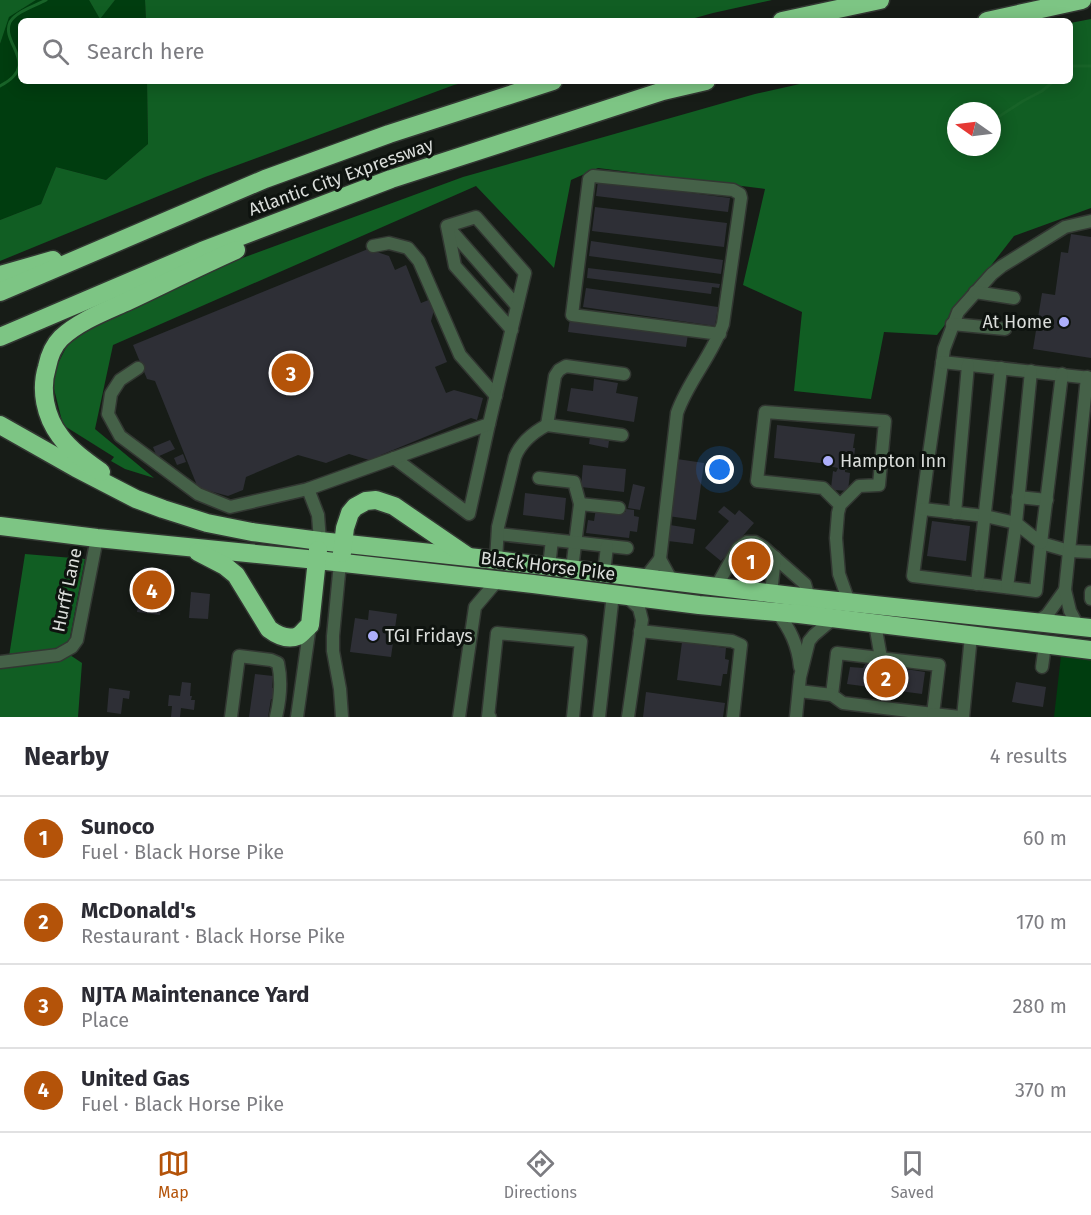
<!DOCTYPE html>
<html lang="en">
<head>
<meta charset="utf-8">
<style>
  :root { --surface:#fff; --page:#f2f2f3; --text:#2b2b33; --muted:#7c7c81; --line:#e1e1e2; --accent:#b45309 }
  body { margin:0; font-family:"Fira Sans",sans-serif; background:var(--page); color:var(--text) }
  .compass { position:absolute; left:947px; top:102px; width:54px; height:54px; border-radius:50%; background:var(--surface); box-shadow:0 3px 15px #0003; rotate:284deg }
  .you { position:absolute; left:720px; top:470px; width:21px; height:21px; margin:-15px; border:4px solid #fff; border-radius:50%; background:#1a73e8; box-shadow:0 0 0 9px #1a73e833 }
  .badge { display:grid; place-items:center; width:39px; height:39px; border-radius:50%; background:var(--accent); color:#fff; font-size:20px; font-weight:700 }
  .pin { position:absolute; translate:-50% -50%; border:3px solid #fff; box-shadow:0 2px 6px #0006 }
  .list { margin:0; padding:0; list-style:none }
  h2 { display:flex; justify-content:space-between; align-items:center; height:78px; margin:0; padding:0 24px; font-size:26px }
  h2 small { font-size:20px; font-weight:400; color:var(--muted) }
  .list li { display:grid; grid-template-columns:39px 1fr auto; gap:18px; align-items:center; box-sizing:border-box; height:84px; padding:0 24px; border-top:2px solid var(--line) }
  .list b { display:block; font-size:22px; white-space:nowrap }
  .list p { margin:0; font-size:20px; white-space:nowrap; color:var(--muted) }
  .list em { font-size:20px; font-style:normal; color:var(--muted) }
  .icon { flex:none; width:33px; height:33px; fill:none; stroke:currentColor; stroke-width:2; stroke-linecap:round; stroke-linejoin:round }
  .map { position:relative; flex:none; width:1091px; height:717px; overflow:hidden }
  .search { position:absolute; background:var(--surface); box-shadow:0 3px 15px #0003; left:18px; right:18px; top:18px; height:66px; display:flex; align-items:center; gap:15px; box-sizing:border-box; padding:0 21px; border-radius:9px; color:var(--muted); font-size:22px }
  .sheet { height:414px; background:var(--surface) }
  nav { display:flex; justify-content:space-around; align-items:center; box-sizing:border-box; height:84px; border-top:2px solid var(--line); background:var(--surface); font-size:16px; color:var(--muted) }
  nav a { display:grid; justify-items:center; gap:3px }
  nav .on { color:var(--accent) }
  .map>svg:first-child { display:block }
  .green { fill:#003d0f }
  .forest { fill:#115e23; fill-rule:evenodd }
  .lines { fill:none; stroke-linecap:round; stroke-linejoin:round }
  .stream { stroke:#186328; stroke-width:3 }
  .building { fill:#2e2f36 }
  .minor-casing { stroke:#323732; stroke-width:15 }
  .highway-casing { stroke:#323732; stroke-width:21 }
  .minor { stroke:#456148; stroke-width:12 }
  .highway { stroke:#7dc584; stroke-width:18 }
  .poi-dot { fill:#adaffb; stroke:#0e130f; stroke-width:2 }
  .labels { text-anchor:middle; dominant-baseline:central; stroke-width:6; stroke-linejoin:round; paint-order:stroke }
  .street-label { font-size:18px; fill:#daddda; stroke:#0e130f }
  .poi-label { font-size:18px; fill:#daddda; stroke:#0e130f; text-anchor:start }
</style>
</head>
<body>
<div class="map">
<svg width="1091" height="717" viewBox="0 0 1091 717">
  <rect width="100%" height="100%" fill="#171c17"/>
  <!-- green -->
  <g class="green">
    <polygon points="36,0 89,0 100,18 115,0 145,0 146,21 21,21 21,81 147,81 148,144 106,180 56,167 41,204 0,220 0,44 8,17"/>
    <polygon points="1062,647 1091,650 1091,717 1054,717"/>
  </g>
  <!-- forest -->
  <g class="forest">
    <polygon points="0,0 36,0 9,17 0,44"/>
    <polygon points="89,0 115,0 100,19"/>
    <polygon points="145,0 772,0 713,13 684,21 146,21"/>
    <path d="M1091,19v189l-77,28 -77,99 -53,-3 -13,67 -77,-8 8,-79 -59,-27 22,-96 -167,-21 -27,12 -17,88 -78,-82 -363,159 -18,84 59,49 -29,-9 -14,-8 3,-4 -51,-32 -12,-48 20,-39 -6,-6 172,-72 226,-83 292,-83 58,-13h257v-58zM956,111h36v36h-36z"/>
    <polygon points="147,81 470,81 454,85 205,177 0,261 0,220 41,204 56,167 106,180 148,144"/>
    <polygon points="25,554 85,559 67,653 82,663 78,717 0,717 0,664 8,663"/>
  </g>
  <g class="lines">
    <!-- stream -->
    <g class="stream">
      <polyline points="1070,66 1091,66"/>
      <path d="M0,86c42,-22 0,-42 10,-64 7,-11 25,-16 36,-22"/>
      <polyline points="992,121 1023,101 1042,91 1054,81"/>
    </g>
  </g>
  <!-- building -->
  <g class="building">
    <polygon points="598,181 730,198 728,212 596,196"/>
    <polygon points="595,207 727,223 724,247 592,231"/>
    <polygon points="1071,234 1091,237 1091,358 1033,349 1042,293 1055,295 1061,252 1068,253"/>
    <polygon points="591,241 723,260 721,274 589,256"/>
    <polygon points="368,249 389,256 395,270 406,265 421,303 431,299 435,307 431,321 447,362 435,367 446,393 454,390 483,398 477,420 471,418 381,455 379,463 349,454 326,463 298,455 246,477 243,490 228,496 198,488 155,381 147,379 133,345"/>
    <polygon points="588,268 720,284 719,288 712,287 711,294 587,278"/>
    <polygon points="586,288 718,307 715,326 583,307"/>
    <polygon points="570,318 688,334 686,347 568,332"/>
    <polygon points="594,379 618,383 616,393 638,397 634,422 567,411 571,388 593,391"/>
    <polygon points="777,425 855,434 853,448 855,448 853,469 845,470 845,472 850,473 848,491 834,490 834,489 831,488 833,471 836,472 838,468 829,466 829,464 774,458"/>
    <polygon points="590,437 609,441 608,448 589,444"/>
    <polygon points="170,440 175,449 157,457 153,447"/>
    <polygon points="183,454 186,462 177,465 174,458"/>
    <polygon points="677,459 704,463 696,520 668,516"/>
    <polygon points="583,465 626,469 624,492 581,487"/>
    <polygon points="633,484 645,487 640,510 628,508"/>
    <polygon points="525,493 566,498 564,520 523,515"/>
    <polygon points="724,506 735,515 739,510 754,523 721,561 705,548 729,521 718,512"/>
    <polygon points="596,508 626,512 626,509 634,510 634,516 639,517 637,532 630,531 629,538 586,533 588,520 594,521"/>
    <polygon points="932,521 970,526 966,561 927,556"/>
    <polygon points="670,525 695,529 693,544 668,541"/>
    <polygon points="745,549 759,550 757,573 743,572"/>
    <polygon points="144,567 167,570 160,615 137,612"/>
    <polygon points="191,592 210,594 208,619 189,618"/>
    <polygon points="369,610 397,614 391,657 350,652 355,618 368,620"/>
    <polygon points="682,642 726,648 725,659 729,660 727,674 723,674 721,686 677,680"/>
    <polygon points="866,663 925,672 922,694 847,684 850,667 863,668"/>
    <polygon points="255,674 273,676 272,688 280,689 278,700 271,699 268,717 249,717"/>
    <polygon points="182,682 191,683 190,696 192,696 191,700 195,700 194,710 181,708 180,717 171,717 172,706 168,706 169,695 180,696"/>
    <polygon points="1016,682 1046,687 1043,707 1012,702"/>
    <polygon points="109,688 130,691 129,699 123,698 121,714 107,712"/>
    <polygon points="646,692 725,703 723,717 643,717"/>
  </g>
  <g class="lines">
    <!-- minor casing -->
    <g class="minor-casing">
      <g id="minor">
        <polyline points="1091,221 1065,227 1002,266 992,274 958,312 944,349 929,454 913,576 1036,591 1041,543 1069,551 1091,552"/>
        <polyline points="448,227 517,306"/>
        <polyline points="373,246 389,243 408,248 419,261 460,355 496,396"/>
        <polyline points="975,292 1014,298"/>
        <polyline points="952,324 1005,329"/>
        <polyline points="942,362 1091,378"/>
        <polyline points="138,368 120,380 111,394 108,414 120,436 198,494 230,507 308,489"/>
        <polyline points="547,425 555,376 559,370 566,366 624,374"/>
        <polyline points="394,458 469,514 489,424"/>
        <polyline points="539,478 574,482 580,504 572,569"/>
        <polyline points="1018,497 1047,500"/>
        <polyline points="580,504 619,508"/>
        <polyline points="840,505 823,488 757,481 765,412 885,421 879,485 859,486 840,505 838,513 836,538 839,574 849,602"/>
        <polyline points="923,509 985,516 1016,523 1041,543 1062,374"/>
        <polyline points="955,513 968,365"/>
        <polyline points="498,534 627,548"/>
        <polyline points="320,541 318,515 308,489 489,424 525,273 476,217 447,226 455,266 512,330"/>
        <path d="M660,559l17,-146c11,-32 35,-57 46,-89l18,-126 -1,-4 -7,-4 -140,-14 -4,3 -17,136 148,19"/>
        <path d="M496,560l2,-33 17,-70c6,-15 17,-24 32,-32l75,10"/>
        <polyline points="340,563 333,636 333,651 340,689 342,717"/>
        <polyline points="549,566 552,540"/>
        <polyline points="604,573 607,546"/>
        <polyline points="645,578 660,559 672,581"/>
        <polyline points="977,584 1001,368"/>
        <polyline points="716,587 738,548 747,542 755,542 763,547 805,584 809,598"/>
        <polyline points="1007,587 1016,523 1031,371"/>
        <polyline points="1091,592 1091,599"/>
        <polyline points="771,593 775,557"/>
        <polyline points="627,597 639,608 642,620 628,717"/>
        <path d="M777,612c13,17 21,33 23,55"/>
        <polyline points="1036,622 1047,615 1065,590"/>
        <polyline points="875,624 881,658"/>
        <polyline points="1078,626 1070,611 1065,590 1087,377"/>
        <polyline points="640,631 732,641 741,645 733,717"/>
        <polygon points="837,653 939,665 933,714 843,703 832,695"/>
        <polyline points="0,662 58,655 72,647 77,640 97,538"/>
        <polyline points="1042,667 1045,645"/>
        <polyline points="799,691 832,695"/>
        <polyline points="933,714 960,717"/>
        <path d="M231,717l8,-61 32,4 7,3c4,18 2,37 -2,54"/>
        <polyline points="297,717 310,625"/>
        <polyline points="459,717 475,607 497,581"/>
        <polyline points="490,717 488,717 497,633 581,641 573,717"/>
        <polyline points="599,717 613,594"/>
        <polyline points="796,717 800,677 809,641 814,635 834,618"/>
        <polyline points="963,717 971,636"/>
      </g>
    </g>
    <!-- highway casing -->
    <g class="highway-casing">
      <g id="highway">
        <polyline points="782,21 880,0"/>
        <polyline points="987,21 1082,0"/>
        <polyline points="0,275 53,260"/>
        <polyline points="0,292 265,179 389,134 553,81"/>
        <polyline points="0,337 202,251 391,179 663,91 706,81"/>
        <polyline points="0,425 76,468 136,499 163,509 207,523 252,532 320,541 496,560 809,598 1091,628"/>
        <path d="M101,472c-14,-10 -31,-22 -41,-36 -15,-20 -20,-46 -13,-69 2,-10 7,-22 14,-29 18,-17 45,-27 67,-37 36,-17 72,-35 108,-51"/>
        <polyline points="0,526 97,538 317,560 533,584 699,605 799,614 1091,650"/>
        <path d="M198,552l27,14 11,9 33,54c8,6 19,11 29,7 4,-2 8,-8 12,-11l8,-75"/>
        <polyline points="342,553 345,528 350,513 355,507 366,501 376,500 394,506 467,556"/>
      </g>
    </g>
    <!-- minor -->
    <use href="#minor" class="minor"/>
    <!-- highway -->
    <use href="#highway" class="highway"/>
  </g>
  <!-- markers -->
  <g class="poi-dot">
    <circle cx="1064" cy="322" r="6"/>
    <circle cx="828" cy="461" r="6"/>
    <circle cx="373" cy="636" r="6"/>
  </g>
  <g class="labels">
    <!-- street labels -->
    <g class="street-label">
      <text transform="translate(341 177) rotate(-20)">Atlantic City Expressway</text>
      <text transform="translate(548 566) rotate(7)">Black Horse Pike</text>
      <text transform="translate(67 590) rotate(-78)">Hurff Lane</text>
    </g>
    <!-- poi labels -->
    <g class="poi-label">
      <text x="1052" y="322" text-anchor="end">At Home</text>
      <text x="840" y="461">Hampton Inn</text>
      <text x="385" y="636">TGI Fridays</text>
    </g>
  </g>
</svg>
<svg class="compass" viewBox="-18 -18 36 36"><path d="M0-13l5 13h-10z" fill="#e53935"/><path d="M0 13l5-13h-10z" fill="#7c7c81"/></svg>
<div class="you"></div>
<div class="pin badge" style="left:751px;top:561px">1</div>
<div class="pin badge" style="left:886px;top:678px">2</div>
<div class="pin badge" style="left:291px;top:373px">3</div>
<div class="pin badge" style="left:152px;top:590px">4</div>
<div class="search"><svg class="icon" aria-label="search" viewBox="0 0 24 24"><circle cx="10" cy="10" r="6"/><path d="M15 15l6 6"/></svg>Search here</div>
</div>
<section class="sheet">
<h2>Nearby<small>4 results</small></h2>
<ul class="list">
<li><span class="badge">1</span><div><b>Sunoco</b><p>Fuel · Black Horse Pike</p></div><em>60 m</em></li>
<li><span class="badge">2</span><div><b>McDonald's</b><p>Restaurant · Black Horse Pike</p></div><em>170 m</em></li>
<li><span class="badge">3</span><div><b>NJTA Maintenance Yard</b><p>Place</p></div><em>280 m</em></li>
<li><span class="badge">4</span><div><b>United Gas</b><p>Fuel · Black Horse Pike</p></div><em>370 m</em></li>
</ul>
</section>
<nav>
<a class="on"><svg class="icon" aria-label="map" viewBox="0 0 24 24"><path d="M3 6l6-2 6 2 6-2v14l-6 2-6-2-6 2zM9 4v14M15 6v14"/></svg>Map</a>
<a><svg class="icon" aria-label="directions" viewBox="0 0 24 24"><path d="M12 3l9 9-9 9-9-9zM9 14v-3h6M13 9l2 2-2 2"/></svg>Directions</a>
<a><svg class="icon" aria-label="saved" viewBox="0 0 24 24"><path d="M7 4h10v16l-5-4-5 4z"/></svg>Saved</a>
</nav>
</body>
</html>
